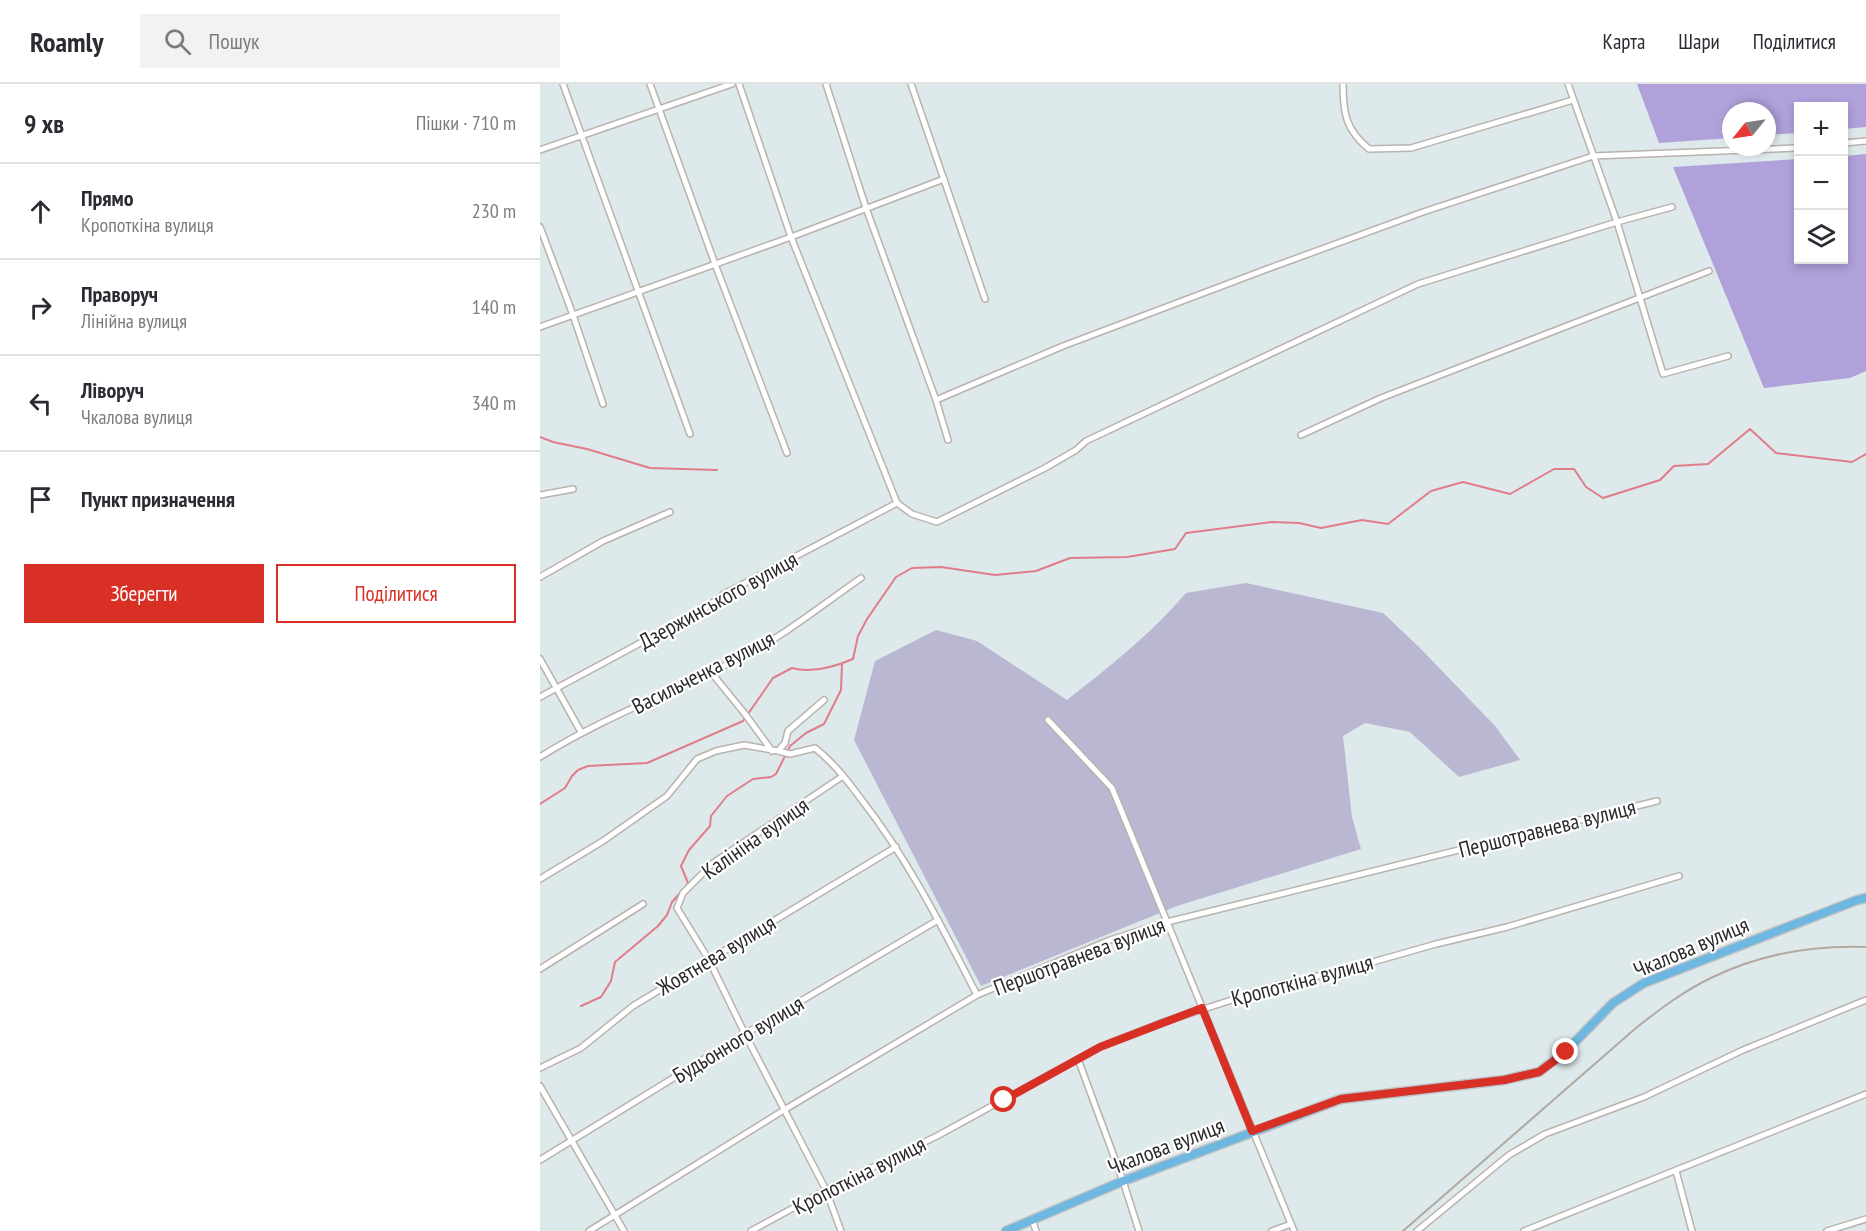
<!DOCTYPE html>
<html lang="uk">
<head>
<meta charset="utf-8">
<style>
  :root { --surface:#fff; --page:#f2f2f3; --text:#2b2b33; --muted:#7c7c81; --line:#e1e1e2; --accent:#d93025 }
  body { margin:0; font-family:"PT Sans Narrow",sans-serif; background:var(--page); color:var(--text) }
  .controls { position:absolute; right:18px; top:18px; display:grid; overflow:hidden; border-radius:0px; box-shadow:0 3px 9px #0003 }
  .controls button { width:54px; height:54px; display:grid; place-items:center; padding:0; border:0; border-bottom:2px solid var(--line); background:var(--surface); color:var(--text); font:30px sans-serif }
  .compass { position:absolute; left:1182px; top:18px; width:54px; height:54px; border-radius:50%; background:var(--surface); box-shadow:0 3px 9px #0003; rotate:240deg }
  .stop { position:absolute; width:18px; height:18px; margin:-14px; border:4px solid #d93025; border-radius:50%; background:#fff }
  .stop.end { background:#d93025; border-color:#fff; box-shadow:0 2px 6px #0008 }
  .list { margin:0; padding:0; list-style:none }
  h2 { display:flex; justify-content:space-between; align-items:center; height:78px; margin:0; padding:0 24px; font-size:26px }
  h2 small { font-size:20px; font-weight:400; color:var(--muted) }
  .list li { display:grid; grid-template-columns:39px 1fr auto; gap:18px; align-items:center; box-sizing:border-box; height:96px; padding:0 24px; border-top:2px solid var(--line) }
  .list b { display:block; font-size:22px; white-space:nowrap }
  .list p { margin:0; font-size:20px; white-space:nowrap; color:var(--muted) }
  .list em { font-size:20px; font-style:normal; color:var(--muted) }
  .actions { display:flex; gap:12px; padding:18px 24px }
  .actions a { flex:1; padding:14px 0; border:2px solid var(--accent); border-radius:0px; text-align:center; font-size:21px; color:var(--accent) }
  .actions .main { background:var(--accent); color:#fff }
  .icon { flex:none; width:33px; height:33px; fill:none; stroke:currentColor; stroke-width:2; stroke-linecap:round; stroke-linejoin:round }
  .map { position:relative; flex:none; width:1326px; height:1147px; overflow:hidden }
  header { display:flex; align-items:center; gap:36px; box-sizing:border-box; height:84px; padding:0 30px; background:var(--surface); border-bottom:2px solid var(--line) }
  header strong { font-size:28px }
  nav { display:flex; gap:33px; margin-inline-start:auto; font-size:21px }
  .search { width:420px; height:54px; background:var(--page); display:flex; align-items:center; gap:15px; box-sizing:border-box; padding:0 21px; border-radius:0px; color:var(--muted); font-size:22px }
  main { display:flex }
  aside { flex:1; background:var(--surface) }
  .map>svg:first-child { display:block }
  .green { fill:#b0a1db }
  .cemetery { fill:#bab7d2 }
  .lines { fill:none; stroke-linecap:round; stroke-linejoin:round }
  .stream { stroke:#e17d8b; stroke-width:2 }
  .street-casing { stroke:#b9b2ae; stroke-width:8 }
  .primary-casing { stroke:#c3c3c3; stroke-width:11 }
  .street { stroke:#fff; stroke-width:5 }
  .primary { stroke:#6db7e0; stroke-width:8 }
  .rail { stroke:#b2a9a1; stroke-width:2 }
  .route { stroke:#d93025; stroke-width:8 }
  .labels { text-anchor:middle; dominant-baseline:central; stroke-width:4.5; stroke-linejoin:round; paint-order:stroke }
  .street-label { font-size:22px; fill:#2a2a2a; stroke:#fff }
</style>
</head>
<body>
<header>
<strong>Roamly</strong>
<div class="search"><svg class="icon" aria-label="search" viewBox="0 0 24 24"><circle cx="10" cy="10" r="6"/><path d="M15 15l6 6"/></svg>Пошук</div>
<nav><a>Карта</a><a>Шари</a><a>Поділитися</a></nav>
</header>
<main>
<aside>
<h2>9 хв<small>Пішки · 710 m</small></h2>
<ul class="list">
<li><svg class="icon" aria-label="ahead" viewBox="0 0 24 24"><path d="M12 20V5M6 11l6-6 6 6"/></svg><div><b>Прямо</b><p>Кропоткіна вулиця</p></div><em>230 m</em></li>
<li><svg class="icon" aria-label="right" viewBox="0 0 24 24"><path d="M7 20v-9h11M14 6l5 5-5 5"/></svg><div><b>Праворуч</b><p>Лінійна вулиця</p></div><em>140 m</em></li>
<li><svg class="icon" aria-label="left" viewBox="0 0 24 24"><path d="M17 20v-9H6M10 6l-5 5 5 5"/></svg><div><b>Ліворуч</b><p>Чкалова вулиця</p></div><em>340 m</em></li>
<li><svg class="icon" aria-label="arrive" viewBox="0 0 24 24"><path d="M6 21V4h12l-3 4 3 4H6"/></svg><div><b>Пункт призначення</b></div></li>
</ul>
<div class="actions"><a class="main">Зберегти</a><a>Поділитися</a></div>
</aside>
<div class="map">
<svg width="1326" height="1147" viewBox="0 0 1326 1147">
  <rect width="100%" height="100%" fill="#dee9eb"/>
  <!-- green -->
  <g class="green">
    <polygon points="1097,0 1326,0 1326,43 1304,45 1304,22 1258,22 1258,49 1227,51 1227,27 1191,27 1191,54 1119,59"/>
    <polygon points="1326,70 1326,287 1310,294 1224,304 1133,83 1258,75 1258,176 1304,176 1304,72"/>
  </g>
  <!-- cemetery -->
  <path class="cemetery" d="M706,499l137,30 37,35 76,79 24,33 -61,17 -49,-45 -45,-9 -22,13 9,81 9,32 -184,57 -196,80 -127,-246 21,-79 61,-31 41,11 90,59c42,-33 84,-66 119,-107z"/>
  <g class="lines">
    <!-- stream -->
    <g class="stream">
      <polyline points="0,353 13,358 47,365 110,384 177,386"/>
      <path d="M0,720l25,-16 7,-12 6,-6 10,-4 59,-3 96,-42 30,-43 19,-10c20,6 42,-1 61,-9l5,-23 9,-17 29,-42 16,-9 29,-1 54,8 41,-4 34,-13 57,-1 48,-8 11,-16 86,-11 27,1 22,5 41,-8 26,4 43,-33 32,-9 47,12 44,-25h20l12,18 17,11 57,-18 14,-14 34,-2 42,-35 26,24 76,9 14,-8"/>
      <polyline points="146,802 148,799 141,782 149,766 170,742 171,732 187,712 213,695 231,693 236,690 250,662 266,649 284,640 301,606 302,580"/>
      <polyline points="41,922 61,913 71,897 75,878 118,842 127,831 132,818 140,809"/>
    </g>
    <!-- street casing -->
    <g class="street-casing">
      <g id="street">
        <polyline points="23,0 150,350"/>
        <polyline points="110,0 175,180 247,369"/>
        <polyline points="199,0 251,153 357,419 372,430 397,438 505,384 536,366 546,357 878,200 1077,138 1132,123"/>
        <polyline points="286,0 326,124 396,316 408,356"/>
        <polyline points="371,0 445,215"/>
        <path d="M803,0c0,30 3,46 26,65l42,-1 162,-48"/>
        <polyline points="1028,0 1077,138 1123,290 1188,272"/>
        <polyline points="1304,59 1326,57"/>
        <polyline points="0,66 192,0"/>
        <polyline points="0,143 33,231 63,320"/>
        <polyline points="0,243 251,153 404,95"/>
        <polyline points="396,316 523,262 727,185 883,128 1053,72 1258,64"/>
        <polyline points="761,351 841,314 1169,187"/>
        <polyline points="0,411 33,405"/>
        <polyline points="0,493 63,457 130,428"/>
        <polyline points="0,575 41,648"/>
        <polyline points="170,587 205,630 232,667"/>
        <polyline points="0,613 167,523 184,510 357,419"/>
        <polyline points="508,636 572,704 754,1147"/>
        <path d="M238,667l12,3 25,-6c18,14 32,32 46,51 47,60 81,128 116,196"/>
        <path d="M0,673c64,-40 135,-66 202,-100 42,-21 80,-52 119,-79"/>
        <polyline points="0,795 63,757 127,712 157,675 176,667 204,661 238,667 245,659 248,647 284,616"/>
        <polyline points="0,885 103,820"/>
        <polyline points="538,975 583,1097 599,1147"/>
        <polyline points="0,984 41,964 93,922 356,763"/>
        <polyline points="0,1002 84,1147"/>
        <polyline points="0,1076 205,950 398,836"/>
        <polyline points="1136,1087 1152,1147"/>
        <polyline points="492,1135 496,1147"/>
        <polyline points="49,1147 244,1026 437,911 570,856 627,838 1117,717"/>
        <polyline points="211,1147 286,1106 397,1052 560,963 626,937 745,899 801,887 896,860 967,843 1139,792"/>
        <polyline points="301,1147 286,1106 205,950 169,876 137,824 143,809 173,779 303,692"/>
        <polyline points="732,1147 751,1140"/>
        <polyline points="877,1147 969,1071 1005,1050 1104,1013 1203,966 1326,916"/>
        <polyline points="984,1147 1326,1010"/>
        <polyline points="1287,1147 1326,1135"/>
      </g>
    </g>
    <!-- primary casing -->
    <g class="primary-casing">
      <polyline id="primary" points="466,1147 583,1097 801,1015 964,996 999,988 1025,968 1073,919 1104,899 1317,816 1326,814"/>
    </g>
    <!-- street -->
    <use href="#street" class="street"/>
    <!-- primary -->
    <use href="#primary" class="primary"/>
    <!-- rail -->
    <path class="rail" d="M863,1147l233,-203c24,-19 49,-38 77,-51 48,-23 100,-32 153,-30"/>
  </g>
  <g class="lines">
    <!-- route -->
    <polyline class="route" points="464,1016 560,963 662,924 712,1047 801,1015 964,996 999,988 1026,968"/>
  </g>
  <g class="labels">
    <!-- street labels -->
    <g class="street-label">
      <text transform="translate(178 516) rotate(-29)">Дзержинського вулиця</text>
      <text transform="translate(163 588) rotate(-27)">Васильченка вулиця</text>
      <text transform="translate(1007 744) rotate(-14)">Першотравнева вулиця</text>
      <text transform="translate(215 754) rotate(-35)">Калініна вулиця</text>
      <text transform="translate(1151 863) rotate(-23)">Чкалова вулиця</text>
      <text transform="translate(176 871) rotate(-31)">Жовтнева вулиця</text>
      <text transform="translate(539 872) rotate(-21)">Першотравнева вулиця</text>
      <text transform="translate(762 896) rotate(-15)">Кропоткіна вулиця</text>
      <text transform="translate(198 955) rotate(-31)">Будьонного вулиця</text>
      <text transform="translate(626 1062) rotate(-21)">Чкалова вулиця</text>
      <text transform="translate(319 1091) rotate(-27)">Кропоткіна вулиця</text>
    </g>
  </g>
</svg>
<div class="controls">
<button>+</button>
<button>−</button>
<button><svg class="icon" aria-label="layers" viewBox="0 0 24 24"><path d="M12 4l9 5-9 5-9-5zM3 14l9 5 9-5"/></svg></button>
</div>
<svg class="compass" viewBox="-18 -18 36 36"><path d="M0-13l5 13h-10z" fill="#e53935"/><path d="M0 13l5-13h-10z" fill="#7c7c81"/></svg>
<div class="stop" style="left:464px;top:1016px"></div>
<div class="stop end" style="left:1026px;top:968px"></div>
</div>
</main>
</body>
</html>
